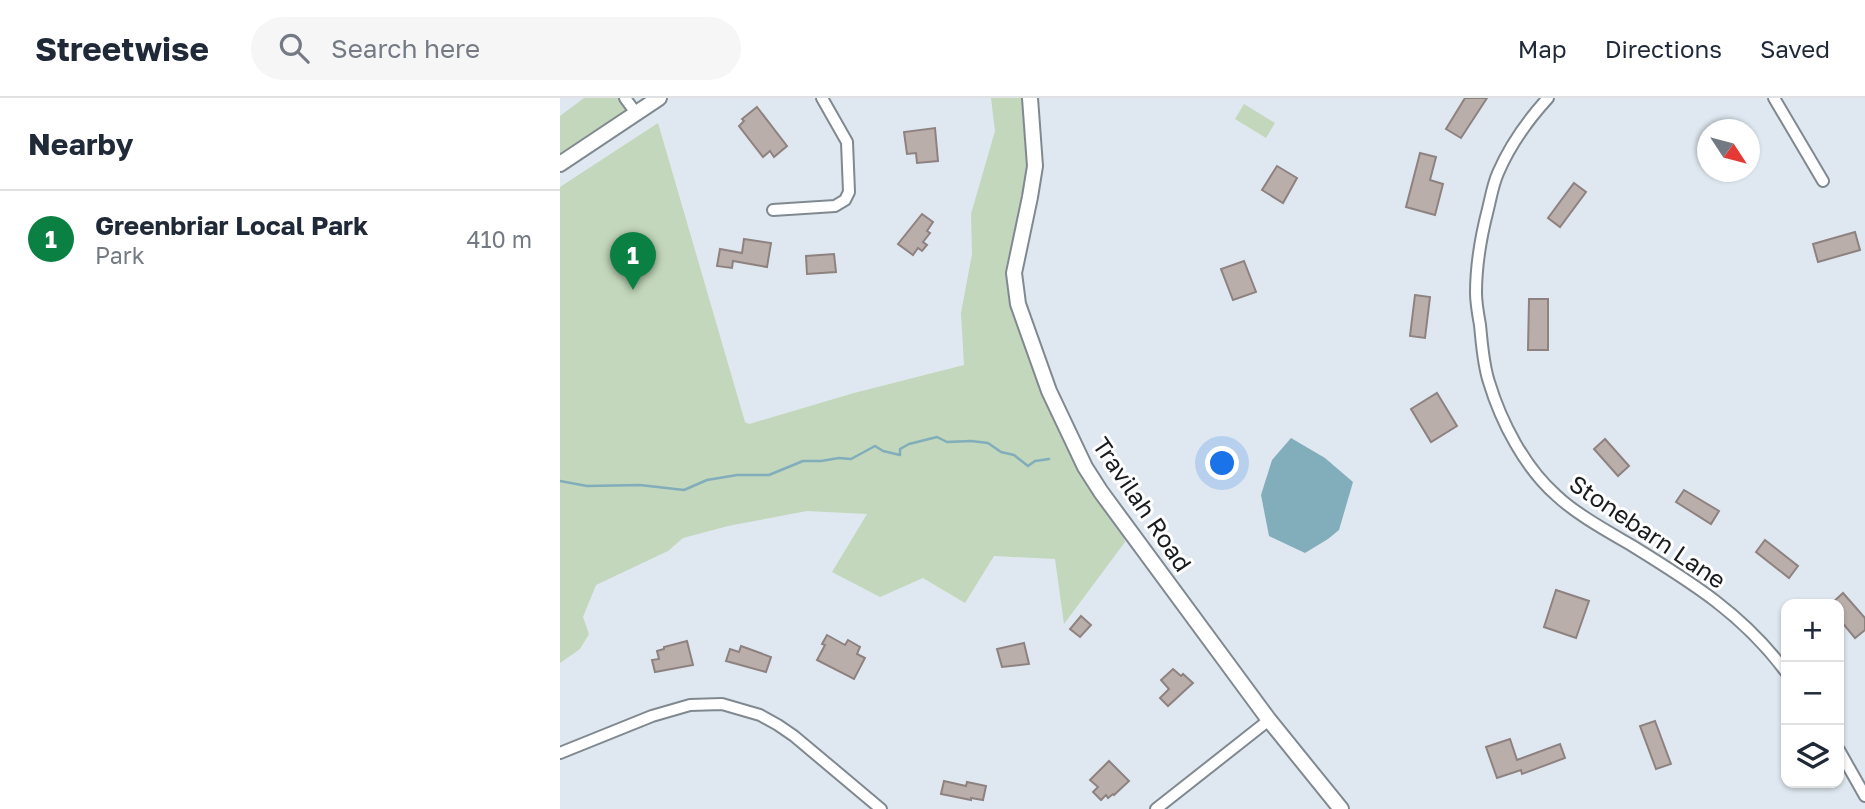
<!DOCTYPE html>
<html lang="en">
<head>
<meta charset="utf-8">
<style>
  :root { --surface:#fff; --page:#f6f6f7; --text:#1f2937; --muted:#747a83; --line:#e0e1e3; --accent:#0b8043 }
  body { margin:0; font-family:"Golos Text",sans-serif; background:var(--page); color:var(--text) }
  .controls { position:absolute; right:21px; bottom:21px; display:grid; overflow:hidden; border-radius:14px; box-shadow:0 2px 5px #0004 }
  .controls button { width:63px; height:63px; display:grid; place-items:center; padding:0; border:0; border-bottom:2px solid var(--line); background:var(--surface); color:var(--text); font:35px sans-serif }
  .compass { position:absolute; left:1137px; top:21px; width:63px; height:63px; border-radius:50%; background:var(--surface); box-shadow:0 2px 5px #0004; rotate:126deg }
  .you { position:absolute; left:663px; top:366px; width:24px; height:24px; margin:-18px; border:5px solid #fff; border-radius:50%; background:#1a73e8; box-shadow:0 0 0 10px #1a73e833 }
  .badge { display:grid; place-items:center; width:46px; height:46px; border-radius:50%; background:var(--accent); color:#fff; font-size:23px; font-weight:700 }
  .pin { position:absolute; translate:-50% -58px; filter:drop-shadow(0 2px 4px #0008) }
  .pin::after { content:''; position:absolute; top:37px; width:24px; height:21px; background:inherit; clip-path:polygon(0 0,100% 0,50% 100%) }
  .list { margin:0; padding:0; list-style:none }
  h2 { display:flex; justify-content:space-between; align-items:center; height:91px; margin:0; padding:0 28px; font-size:30px }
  h2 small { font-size:23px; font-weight:400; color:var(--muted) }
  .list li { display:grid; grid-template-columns:46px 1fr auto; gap:21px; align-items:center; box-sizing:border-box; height:98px; padding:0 28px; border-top:2px solid var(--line) }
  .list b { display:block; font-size:26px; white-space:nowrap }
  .list p { margin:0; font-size:23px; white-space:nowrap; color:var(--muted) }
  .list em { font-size:23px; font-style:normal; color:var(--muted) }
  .icon { flex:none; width:38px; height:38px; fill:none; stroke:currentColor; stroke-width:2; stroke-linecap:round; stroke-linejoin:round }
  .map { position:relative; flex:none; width:1305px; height:711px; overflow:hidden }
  header { display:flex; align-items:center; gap:42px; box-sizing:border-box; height:98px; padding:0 35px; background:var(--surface); border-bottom:2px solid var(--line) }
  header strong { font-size:33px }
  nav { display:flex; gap:38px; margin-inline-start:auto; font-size:24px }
  .search { width:490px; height:63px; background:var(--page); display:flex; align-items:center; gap:18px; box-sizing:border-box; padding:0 24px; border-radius:38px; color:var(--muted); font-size:26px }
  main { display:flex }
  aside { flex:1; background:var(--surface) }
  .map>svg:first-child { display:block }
  .green { fill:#c2d7bb }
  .water { fill:#82adbb }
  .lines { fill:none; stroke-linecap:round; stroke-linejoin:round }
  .stream { stroke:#82adbb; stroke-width:2.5 }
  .building { fill:#baaeab; stroke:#8e8280; stroke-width:2 }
  .minor-casing { stroke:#818990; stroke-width:14 }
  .secondary-casing { stroke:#818990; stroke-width:18 }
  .minor { stroke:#fff; stroke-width:10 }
  .secondary { stroke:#fff; stroke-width:14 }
  .labels { text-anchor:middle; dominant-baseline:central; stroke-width:6; stroke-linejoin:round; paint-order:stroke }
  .street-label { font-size:24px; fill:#191c1f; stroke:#fff }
</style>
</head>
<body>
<header>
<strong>Streetwise</strong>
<div class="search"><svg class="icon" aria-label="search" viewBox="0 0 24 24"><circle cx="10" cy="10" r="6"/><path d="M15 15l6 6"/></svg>Search here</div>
<nav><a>Map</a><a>Directions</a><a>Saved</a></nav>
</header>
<main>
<aside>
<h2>Nearby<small></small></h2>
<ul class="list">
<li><span class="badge">1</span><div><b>Greenbriar Local Park</b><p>Park</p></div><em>410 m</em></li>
</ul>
</aside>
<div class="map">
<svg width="1305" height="711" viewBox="0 0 1305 711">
  <rect width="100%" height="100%" fill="#dfe8f0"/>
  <!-- green -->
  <g class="green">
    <polygon points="24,0 65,0 76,15 0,66 0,18"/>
    <polygon points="431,0 470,0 475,68 454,175 489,293 560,421 565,444 504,526 495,461 434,458 405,505 363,480 320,499 272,474 307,416 247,413 168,428 123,440 108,453 36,487 23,519 29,536 20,551 0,565 0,89 98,25 185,324 189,326 294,295 404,267 401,215 412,156 411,116 435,33"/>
    <polygon points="684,6 715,25 706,40 675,21"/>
  </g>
  <!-- water -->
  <polygon class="water" points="731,340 765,360 793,384 779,432 768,441 745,455 709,438 701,397 712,362"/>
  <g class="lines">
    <!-- stream -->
    <polyline class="stream" points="0,383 27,388 80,387 124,392 147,382 177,377 209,377 243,363 261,363 279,360 291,361 315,348 323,353 340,357 340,351 349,346 377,339 387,344 411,343 428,345 441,354 454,357 468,368 475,363 489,361"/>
  </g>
  <!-- building -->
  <g class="building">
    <polygon points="905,0 927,0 901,40 886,31"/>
    <polygon points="197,9 227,48 214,59 210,53 203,59 179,28 184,23 182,21"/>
    <polygon points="375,30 378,63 357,65 356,55 347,56 344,34"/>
    <polygon points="860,55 876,59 870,82 883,86 875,117 846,109"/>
    <polygon points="717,68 737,80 723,105 702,92"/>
    <polygon points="1014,85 1026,94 1000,129 988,120"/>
    <polygon points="362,116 373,124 367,133 370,135 363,144 367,147 362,153 358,150 353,157 338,146"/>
    <polygon points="1295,134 1300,152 1258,164 1253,146"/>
    <polygon points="184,141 211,145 207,169 173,163 172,170 157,168 160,151 182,155"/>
    <polygon points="274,156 276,174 247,176 246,158"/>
    <polygon points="684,163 696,194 673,202 661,171"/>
    <polygon points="855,197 870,199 865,240 850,238"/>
    <polygon points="969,201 988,201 988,252 968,252"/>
    <polygon points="877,295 897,328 871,344 851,311"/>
    <polygon points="1045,341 1069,368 1058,378 1034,351"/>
    <polygon points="1124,392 1159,413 1151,426 1116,404"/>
    <polygon points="1205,442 1238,468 1229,480 1196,454"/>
    <polygon points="996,492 1029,503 1016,540 984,529"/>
    <polygon points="1283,495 1305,520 1305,532 1295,540 1279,521 1279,506 1271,506"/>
    <polygon points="521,518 531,527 520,539 510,531"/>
    <polygon points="267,537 285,547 288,542 300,549 297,556 305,560 294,581 257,562 265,547 262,546"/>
    <polygon points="127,543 133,567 95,574 92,562 99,561 97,553 104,551 104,549"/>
    <polygon points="464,545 469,566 442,569 437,551"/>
    <polygon points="181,548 211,559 206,574 166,563 170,551 179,554"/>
    <polygon points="613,571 621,578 623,576 633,585 608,608 600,600 609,591 601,582"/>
    <polygon points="1095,623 1111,666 1096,671 1080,628"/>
    <polygon points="950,641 957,662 1000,646 1005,660 962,676 961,672 937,680 926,649"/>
    <polygon points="549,663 569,683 554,697 553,696 548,700 546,697 541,702 533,694 538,689 530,682"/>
    <polygon points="384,683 406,688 407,684 426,688 423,702 411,700 411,702 381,696"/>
  </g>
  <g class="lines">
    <!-- minor casing -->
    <g class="minor-casing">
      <g id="minor">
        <polyline points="65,0 76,15"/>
        <path d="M988,0c-21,23 -38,47 -50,75 -5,11 -7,24 -10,36 -7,27 -12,56 -12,84 0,10 2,21 4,32 2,19 3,39 9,57 12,40 36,86 67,113 20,19 51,36 75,50 60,37 112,69 155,127"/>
        <polyline points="1214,0 1263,83"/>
        <polyline points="213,112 275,108 285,102 289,94 287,44 262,0"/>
        <polyline points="1279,652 1305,698"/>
        <polyline points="0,655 92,618 130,607 162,606 200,617 218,627 234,638 321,711"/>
        <polyline points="596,711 709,622"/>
      </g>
    </g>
    <!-- secondary casing -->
    <g class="secondary-casing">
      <g id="secondary">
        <polyline points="470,0 475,68 470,99 454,175 458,206 489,293 525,369 541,394 709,622 781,711"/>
        <polyline points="0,66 99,0"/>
      </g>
    </g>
    <!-- minor -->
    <use href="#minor" class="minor"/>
    <!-- secondary -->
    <use href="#secondary" class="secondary"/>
  </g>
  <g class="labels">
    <!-- street labels -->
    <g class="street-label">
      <text transform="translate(583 406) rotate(56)">Travilah Road</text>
      <text transform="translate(1088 433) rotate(34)">Stonebarn Lane</text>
    </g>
  </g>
</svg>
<div class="controls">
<button>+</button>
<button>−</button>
<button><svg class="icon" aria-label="layers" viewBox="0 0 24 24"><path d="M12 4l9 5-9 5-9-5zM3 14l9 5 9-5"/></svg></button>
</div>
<svg class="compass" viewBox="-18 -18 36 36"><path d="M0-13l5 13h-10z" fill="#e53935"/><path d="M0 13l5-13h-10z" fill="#747a83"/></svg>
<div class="you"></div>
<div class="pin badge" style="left:73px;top:192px">1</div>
</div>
</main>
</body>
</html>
